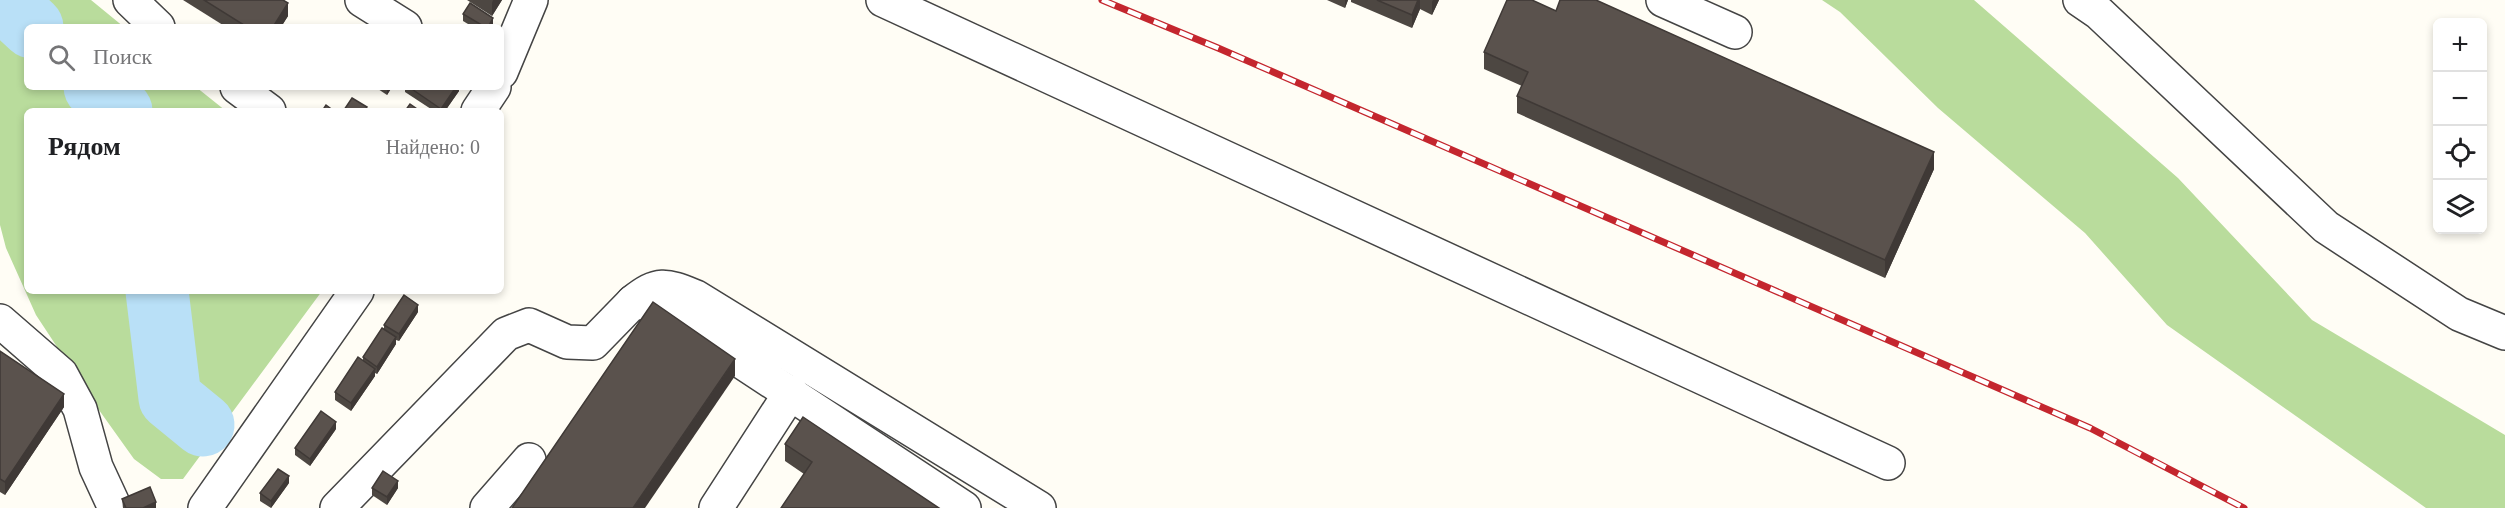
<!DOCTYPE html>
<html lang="ru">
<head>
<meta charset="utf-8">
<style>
  :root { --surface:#fff; --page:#f2f2f2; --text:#202124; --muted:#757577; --line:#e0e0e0 }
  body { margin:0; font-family:Georgia,serif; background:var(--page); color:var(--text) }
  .controls { position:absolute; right:18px; top:18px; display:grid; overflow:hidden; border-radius:9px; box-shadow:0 3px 9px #0003 }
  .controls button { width:54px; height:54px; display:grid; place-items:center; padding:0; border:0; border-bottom:2px solid var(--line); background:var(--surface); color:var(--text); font:30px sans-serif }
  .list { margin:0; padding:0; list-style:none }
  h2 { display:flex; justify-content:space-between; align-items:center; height:78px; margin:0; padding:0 24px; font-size:26px }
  h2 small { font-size:20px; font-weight:400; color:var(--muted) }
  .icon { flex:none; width:33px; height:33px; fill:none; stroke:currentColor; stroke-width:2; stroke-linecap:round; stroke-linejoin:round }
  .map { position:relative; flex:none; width:2505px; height:508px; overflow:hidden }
  .search { position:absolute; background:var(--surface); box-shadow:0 3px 9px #0003; left:24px; top:24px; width:480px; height:66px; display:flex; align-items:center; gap:15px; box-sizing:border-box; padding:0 21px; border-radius:9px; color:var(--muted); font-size:22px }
  .panel { position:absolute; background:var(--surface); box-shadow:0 3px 9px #0003; left:24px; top:108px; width:480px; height:186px; border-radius:9px }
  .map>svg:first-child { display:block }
  .forest { fill:#b9dc9c }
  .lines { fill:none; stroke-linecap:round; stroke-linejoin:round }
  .river { stroke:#b9e0f7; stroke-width:63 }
  .minor-casing { stroke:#444; stroke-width:36 }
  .minor { stroke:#fff; stroke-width:33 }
  .rail-casing { stroke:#c4262e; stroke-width:7 }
  .rail { stroke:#fff; stroke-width:4.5; stroke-dasharray:14; stroke-linecap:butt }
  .wall { fill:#4d4742 }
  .shaded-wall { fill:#3f3936 }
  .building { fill:#5a524d; stroke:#3f3936; stroke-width:1.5 }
</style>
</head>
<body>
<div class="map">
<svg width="2505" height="508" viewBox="0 0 2505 508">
  <rect width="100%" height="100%" fill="#fffdf5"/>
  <!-- forest -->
  <g class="forest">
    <polygon points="0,0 91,0 124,27 27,27 27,87 196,87 226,111 27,111 27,291 322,291 183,479 161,479 134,459 94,403 36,315 6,248 0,225"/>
    <polygon points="1822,0 1974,0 2178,178 2312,320 2505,435 2505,508 2426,508 2167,325 2085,233 1938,108 1840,12"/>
  </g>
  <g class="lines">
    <!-- river -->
    <g class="river">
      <polyline points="3,0 32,27"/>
      <polyline points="95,87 121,111"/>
      <polyline points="157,291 170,398 203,425"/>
    </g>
    <!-- minor casing -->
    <g class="minor-casing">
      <g id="minor">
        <polyline points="130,0 158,27"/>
        <polyline points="362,0 405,27"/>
        <polyline points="883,0 1888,463"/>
        <polyline points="1663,0 1735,32"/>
        <polyline points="2080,0 2099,13 2326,227 2459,314 2505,333"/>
        <polyline points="501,72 531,0"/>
        <polyline points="237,87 269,111"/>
        <polyline points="478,111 494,87"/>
        <path d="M633,302c26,-21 33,-17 63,-5l343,211"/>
        <polyline points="0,321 61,374 80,409 96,467 115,508"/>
        <polyline points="205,508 357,291"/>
        <polyline points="337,508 506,334 529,325 567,342 593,343 633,302 654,304 964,508"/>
        <polyline points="487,508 529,460"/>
        <polyline points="716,508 791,392"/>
      </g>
    </g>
    <!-- minor -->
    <use href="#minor" class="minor"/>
    <!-- rail casing -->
    <g class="rail-casing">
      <polyline id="rail" points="1102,0 1218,48 2090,428 2244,508"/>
    </g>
    <!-- rail -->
    <use href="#rail" class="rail"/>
  </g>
  <!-- wall -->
  <g class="wall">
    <polygon points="183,0 283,0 288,16 281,27 226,27"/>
    <polygon points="467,0 502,0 492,16"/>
    <polygon points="1327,0 1348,0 1345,8"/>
    <polygon points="1351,0 1439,0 1432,15 1420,9 1412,28 1351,2"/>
    <polygon points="1556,11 1934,169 1885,278 1517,113 1517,96 1522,86 1484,69 1484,52"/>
    <polygon points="463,14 493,25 492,27 473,27 463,21"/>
    <polygon points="375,87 392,87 387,95"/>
    <polygon points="405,87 459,87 459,91 445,111 434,111 405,92"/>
    <polygon points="418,312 399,341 396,340 396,344 377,374 375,373 375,376 351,411 335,400 335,392 363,360 363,357 384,329 384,325"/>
    <polygon points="0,351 64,407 5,495 0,492"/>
    <polygon points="336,429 310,466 295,455 295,448"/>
    <polygon points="785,444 939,508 804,474 785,461"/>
    <polygon points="289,483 271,508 260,501 260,493"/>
    <polygon points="372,488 398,488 387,505 372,495"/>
    <polygon points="122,499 156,508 123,508"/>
  </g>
  <!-- shaded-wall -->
  <g class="shaded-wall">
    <polygon points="493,0 502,0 492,16 492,3"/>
    <polygon points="1345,0 1348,0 1345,8"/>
    <polygon points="1418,0 1420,0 1420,9 1412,28 1412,15"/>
    <polygon points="1433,0 1439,0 1432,15 1432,2"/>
    <polygon points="288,3 288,16 281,27 273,27"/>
    <polygon points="493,18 493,25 492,27 488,27"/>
    <polygon points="388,87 392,87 387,95 387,88"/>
    <polygon points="456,87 459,87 459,91 445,111 441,111 441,109"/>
    <polygon points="1934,152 1934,169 1885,278 1885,260"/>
    <polygon points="418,305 418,312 399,341 399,334"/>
    <polygon points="396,337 396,344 377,374 377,367"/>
    <polygon points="735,359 735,376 645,508 633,508"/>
    <polygon points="375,369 375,376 351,411 351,403"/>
    <polygon points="64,394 64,407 5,495 5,482"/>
    <polygon points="336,422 336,429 310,466 310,459"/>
    <polygon points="289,476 289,483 271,508 271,501"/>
    <polygon points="398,481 398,488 387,505 387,497"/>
    <polygon points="156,502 156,508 143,508"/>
  </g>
  <!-- building -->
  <g class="building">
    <polygon points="204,0 283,0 288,3 273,27 247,27"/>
    <polygon points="1377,0 1418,0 1412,15"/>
    <polygon points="1507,0 1532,0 1556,11 1560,0 1596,0 1934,152 1885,260 1517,96 1528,72 1484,52"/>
    <polygon points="470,3 493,18 488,27 485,27 463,14"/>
    <polygon points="409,87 456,87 441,109"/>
    <polygon points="352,98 367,107 364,111 346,111 344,110"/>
    <polygon points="410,104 420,111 405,111"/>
    <polygon points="326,105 334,111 322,111"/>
    <polygon points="404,295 418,305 399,334 384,325"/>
    <polygon points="653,302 735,359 633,508 512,508"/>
    <polygon points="382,328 396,337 377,367 363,357"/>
    <polygon points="0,351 64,394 5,482 0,479"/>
    <polygon points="358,357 375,369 351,403 335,392"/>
    <polygon points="321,411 336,422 310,459 295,448"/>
    <polygon points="803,417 939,508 781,508 812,462 785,444"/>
    <polygon points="278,469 289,476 271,501 260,493"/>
    <polygon points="383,471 398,481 387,497 372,488"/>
    <polygon points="150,487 156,502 143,508 126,508 122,499"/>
  </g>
</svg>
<div class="controls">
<button>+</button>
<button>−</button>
<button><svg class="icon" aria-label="locate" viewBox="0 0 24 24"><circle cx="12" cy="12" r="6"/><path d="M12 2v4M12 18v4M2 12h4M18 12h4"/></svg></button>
<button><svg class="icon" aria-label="layers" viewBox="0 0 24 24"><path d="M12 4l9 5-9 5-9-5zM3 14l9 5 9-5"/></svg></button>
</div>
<div class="search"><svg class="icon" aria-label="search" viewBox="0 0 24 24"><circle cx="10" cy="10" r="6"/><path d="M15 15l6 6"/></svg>Поиск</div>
<section class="panel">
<h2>Рядом<small>Найдено: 0</small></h2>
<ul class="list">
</ul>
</section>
</div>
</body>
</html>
